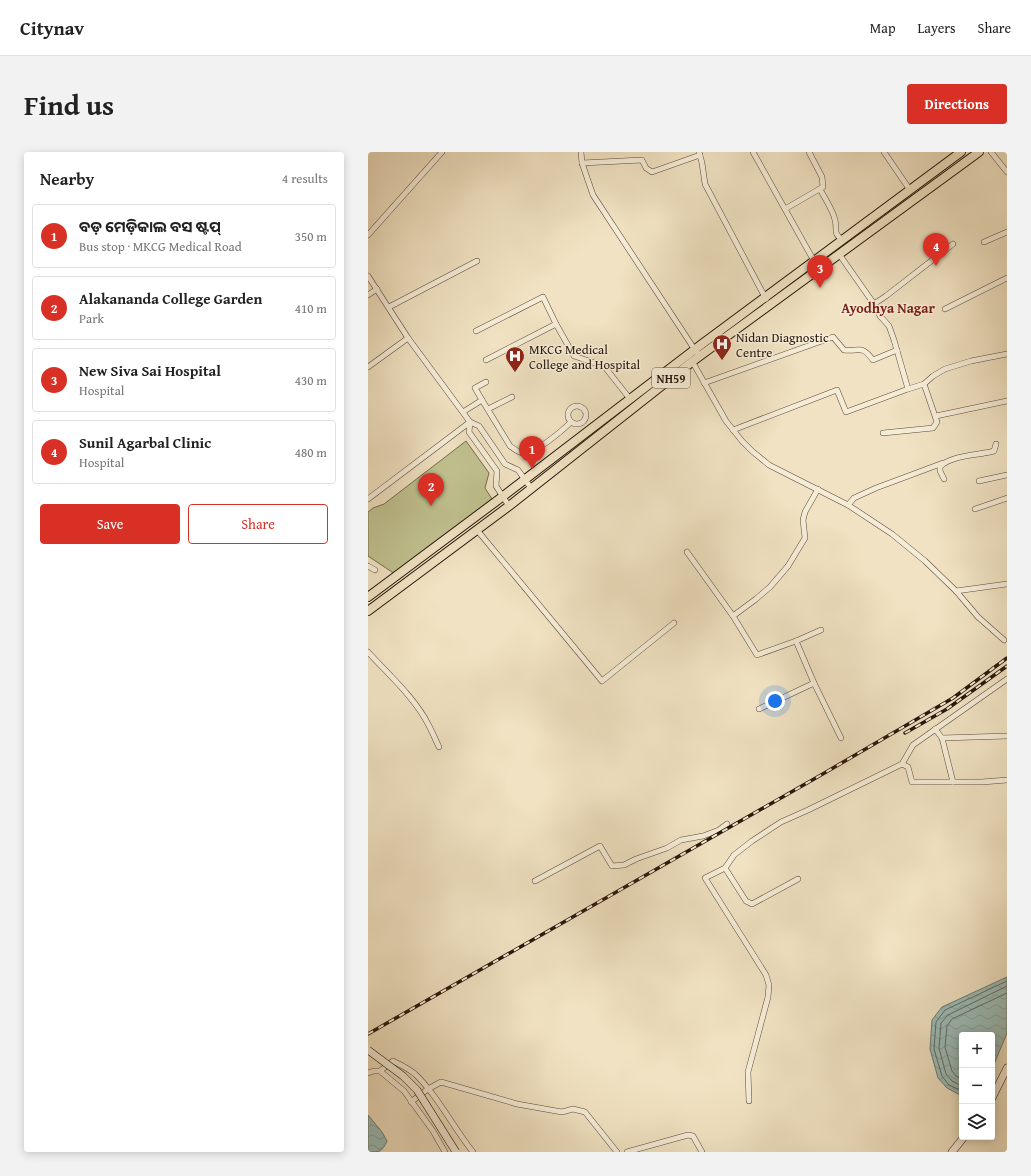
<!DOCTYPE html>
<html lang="en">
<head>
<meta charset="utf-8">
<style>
  :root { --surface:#fff; --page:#f2f2f2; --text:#222; --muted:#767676; --line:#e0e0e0; --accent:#d93025 }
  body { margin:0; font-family:"Gentium Book Plus","Noto Sans Oriya",serif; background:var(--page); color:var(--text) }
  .controls { position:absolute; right:12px; bottom:12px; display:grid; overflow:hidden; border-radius:4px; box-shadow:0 2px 10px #0003 }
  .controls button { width:36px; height:36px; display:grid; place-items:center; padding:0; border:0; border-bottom:1px solid var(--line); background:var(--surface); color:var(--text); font:20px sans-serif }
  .you { position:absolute; left:407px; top:549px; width:14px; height:14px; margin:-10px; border:3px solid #fff; border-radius:50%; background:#1a73e8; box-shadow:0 0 0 6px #1a73e833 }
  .badge { display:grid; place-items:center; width:26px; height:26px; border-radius:50%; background:var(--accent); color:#fff; font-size:13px; font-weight:700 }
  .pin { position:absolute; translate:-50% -33px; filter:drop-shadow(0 1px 2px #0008) }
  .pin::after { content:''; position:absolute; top:21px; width:14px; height:12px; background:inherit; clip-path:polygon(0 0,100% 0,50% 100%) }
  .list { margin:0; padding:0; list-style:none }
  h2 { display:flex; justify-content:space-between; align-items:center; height:52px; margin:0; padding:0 16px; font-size:17px }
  h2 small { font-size:13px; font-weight:400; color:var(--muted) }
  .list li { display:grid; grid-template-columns:26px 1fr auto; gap:12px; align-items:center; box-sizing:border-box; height:64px; margin:0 8px 8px; padding:0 8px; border:1px solid var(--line); border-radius:4px }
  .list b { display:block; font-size:15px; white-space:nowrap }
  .list p { margin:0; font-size:13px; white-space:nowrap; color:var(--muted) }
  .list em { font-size:13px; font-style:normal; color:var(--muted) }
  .actions { display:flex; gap:8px; padding:12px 16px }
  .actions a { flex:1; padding:9px 0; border:1px solid var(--accent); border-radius:4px; text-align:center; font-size:14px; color:var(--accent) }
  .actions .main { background:var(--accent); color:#fff }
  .icon { flex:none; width:22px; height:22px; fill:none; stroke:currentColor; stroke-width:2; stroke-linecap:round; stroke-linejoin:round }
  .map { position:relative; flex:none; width:639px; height:1000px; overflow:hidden; border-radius:4px }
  header { display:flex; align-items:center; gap:24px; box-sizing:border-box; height:56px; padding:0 20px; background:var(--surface); border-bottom:1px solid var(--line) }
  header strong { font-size:19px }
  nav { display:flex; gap:22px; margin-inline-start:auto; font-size:14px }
  .intro { display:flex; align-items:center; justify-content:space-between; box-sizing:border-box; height:96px; padding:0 24px }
  h1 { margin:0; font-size:28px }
  .button { padding:10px 18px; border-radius:4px; background:var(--accent); color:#fff; font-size:14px; font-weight:700 }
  main { display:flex; gap:24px; padding:0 24px }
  aside { flex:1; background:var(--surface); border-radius:4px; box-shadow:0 2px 10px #0003 }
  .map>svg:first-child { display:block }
  .green { fill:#c0c18f; stroke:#746c4d }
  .water { fill:url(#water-waves); stroke:#6d7a73 }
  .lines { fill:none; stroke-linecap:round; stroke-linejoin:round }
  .shore { stroke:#626a62; stroke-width:1 }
  .minor-casing { stroke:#5a4939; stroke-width:6 }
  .secondary-casing { stroke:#28160b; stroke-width:8 }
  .trunk-casing { stroke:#28160b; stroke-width:10 }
  .minor { stroke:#f5ecd7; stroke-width:5 }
  .secondary { stroke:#f5ecd7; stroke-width:7 }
  .trunk { stroke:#f0e2c2; stroke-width:8 }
  .rail-casing { stroke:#28160b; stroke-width:3.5 }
  .rail { stroke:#f5ecd7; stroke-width:2; stroke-dasharray:6; stroke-linecap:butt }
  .secondary-bridge-casing { stroke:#28160b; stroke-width:8; stroke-linecap:butt }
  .secondary-bridge { stroke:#f5ecd7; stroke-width:7 }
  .labels { text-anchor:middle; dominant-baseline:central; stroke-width:3; stroke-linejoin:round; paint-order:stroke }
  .shield { fill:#f5ecd7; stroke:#665648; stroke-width:1 }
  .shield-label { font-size:12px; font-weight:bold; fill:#28160b }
  .poi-label { font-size:13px; fill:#28160b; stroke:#f5ecd7; text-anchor:start }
  .neighbourhood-label { font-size:14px; font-weight:bold; fill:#7a1f14; stroke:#f5ecd7 }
</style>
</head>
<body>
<header>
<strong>Citynav</strong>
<nav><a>Map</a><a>Layers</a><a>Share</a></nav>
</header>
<div class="intro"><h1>Find us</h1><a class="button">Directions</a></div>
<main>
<aside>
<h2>Nearby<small>4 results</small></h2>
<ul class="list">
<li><span class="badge">1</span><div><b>ବଡ଼ ମେଡ଼ିକାଲ ବସ ଷ୍ଟପ୍</b><p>Bus stop · MKCG Medical Road</p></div><em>350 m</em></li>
<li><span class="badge">2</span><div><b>Alakananda College Garden</b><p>Park</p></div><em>410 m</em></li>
<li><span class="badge">3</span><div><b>New Siva Sai Hospital</b><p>Hospital</p></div><em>430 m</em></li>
<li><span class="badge">4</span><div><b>Sunil Agarbal Clinic</b><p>Hospital</p></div><em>480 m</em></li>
</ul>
<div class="actions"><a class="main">Save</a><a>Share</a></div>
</aside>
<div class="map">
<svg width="639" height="1000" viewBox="0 0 639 1000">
  <defs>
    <pattern id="water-waves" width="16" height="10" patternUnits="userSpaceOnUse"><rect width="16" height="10" fill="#9bbdb9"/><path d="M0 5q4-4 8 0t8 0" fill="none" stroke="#86a29e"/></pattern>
  </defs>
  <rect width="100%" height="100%" fill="#f0e2c2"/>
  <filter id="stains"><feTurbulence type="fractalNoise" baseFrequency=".005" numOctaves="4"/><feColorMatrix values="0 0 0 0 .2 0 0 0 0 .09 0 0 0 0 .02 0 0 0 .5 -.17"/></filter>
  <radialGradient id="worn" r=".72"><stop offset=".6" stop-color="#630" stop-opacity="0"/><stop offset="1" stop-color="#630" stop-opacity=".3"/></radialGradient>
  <!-- green -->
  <polygon class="green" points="98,289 121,321 117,336 124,347 27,422 0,404 0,360 5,356 16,352"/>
  <!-- water -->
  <g class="water">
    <polygon points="639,825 639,881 624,917 624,883 594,883 594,944 579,936 570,926 562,897 564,868 574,855"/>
    <path d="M0,963l14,17 5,9c-5,11 -7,11 -19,11z"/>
  </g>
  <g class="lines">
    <!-- shore -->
    <g class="shore">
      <polyline points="594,927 588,924 584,919 577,895 579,874 584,867 639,841"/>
      <polyline points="594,934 584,929 578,922 571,896 573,871 580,863 639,834"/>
      <polyline points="594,939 581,933 574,924 566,897 568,870 577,858 639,829"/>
    </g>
    <!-- minor casing -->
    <g class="minor-casing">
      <g id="minor">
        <polyline points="213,0 214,11 225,43 327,198 332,204"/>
        <polyline points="331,0 334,11 337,32 398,147"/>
        <polyline points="385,0 446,109"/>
        <polyline points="516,0 542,38"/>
        <polyline points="623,0 639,20"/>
        <polyline points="214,11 274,8 278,16 284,20 332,3"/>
        <path d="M452,37c5,10 13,21 15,31 3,11 -3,11 7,20"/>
        <polyline points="417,57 455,35 454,25 441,0"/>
        <polyline points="0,83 74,0"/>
        <polyline points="616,90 639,80"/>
        <polyline points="471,102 506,152 512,164 521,174 526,188 540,237 556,232 565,224 577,217 603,209 639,202"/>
        <polyline points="0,124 40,186 102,270"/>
        <polyline points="0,143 9,137"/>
        <polyline points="506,152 518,144 585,92"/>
        <polyline points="21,155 109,109"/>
        <polyline points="577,157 639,126"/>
        <polyline points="188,172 206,204 236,214 262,247"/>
        <polyline points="108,179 175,145 188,172 118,208"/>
        <polyline points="324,209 358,269 374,289 384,299 401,313 480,353 524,382 557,409 588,439 610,465 636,488"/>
        <polyline points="0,215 40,186"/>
        <path d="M336,231l129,-46 11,13c16,2 17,-6 29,10l24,-10"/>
        <polyline points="114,248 107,236 118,230"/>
        <circle cx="209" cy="263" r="9"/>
        <polyline points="120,257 144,245"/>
        <path d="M95,260l19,-12 28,46c4,3 9,7 14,7 11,1 39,-23 47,-31"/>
        <polyline points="568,264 639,249"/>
        <polyline points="102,270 101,280 129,319 128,334 141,354"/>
        <polyline points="102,270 111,274 137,312 150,318 163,336"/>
        <polyline points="365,278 469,238 478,260 540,237"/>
        <polyline points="515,281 565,276 569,270 556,232"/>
        <path d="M576,327l-4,-8v-4c9,-11 36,-12 50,-15l4,-1 2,-7"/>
        <polyline points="611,329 639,323"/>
        <polyline points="0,347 102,270"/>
        <polyline points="480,353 486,346 508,336 575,311"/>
        <polyline points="607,357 639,346"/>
        <polyline points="109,378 234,529 306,471"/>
        <polyline points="319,400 365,464 389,503 428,489 446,531 473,586"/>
        <polyline points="0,414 7,418"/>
        <polyline points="588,439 639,432"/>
        <polyline points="365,464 388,447 402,435 420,414 437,386 435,368 437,360 450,337"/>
        <polyline points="428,489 453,478"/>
        <path d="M0,500c20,22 47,46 60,72 4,7 7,15 11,23"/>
        <polyline points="391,557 446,531"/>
        <polyline points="567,577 574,586 585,630"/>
        <polyline points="574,586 639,584"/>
        <polyline points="534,612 545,593 639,527"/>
        <polyline points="357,716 378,749 384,752 430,727"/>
        <polyline points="167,729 232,694 244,714 256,713 268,707 299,696 313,688 335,684 351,678 359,672"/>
        <path d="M12,919l13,-10c8,4 15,7 22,13 23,22 38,53 58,78"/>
        <polyline points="0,921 6,919 12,919 36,939 65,979 77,1000"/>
        <polyline points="381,949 380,920 400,845 401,833 398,823 337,726 357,716 366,703 384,689 413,670 440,658 534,612 540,615 544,630 614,630 639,628"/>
        <polyline points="43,950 60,937 73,930 149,952 194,960 205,957 217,960 249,1000"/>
        <polyline points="259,1000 320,983 325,984 334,1000"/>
      </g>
    </g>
    <!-- secondary casing -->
    <g class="secondary-casing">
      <g id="secondary">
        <polyline points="624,946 639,916"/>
        <polyline points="584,1000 596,985"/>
      </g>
    </g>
    <!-- trunk casing -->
    <g class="trunk-casing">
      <g id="trunk">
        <polyline points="0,445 134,345 334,192 593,0"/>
        <polyline points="0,459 141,354 325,209 611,0"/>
      </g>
    </g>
    <!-- minor -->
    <use href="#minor" class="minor"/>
    <!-- secondary -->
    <use href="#secondary" class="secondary"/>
    <!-- trunk -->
    <use href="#trunk" class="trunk"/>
    <!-- rail casing -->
    <g class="rail-casing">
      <g id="rail">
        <polyline points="537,581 579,557 639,514"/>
        <polyline points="0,882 453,623 585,546 639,506"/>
      </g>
    </g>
    <!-- rail -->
    <use href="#rail" class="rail"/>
    <!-- secondary-bridge casing -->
    <g class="secondary-bridge-casing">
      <polyline id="secondary-bridge" points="0,898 35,924 49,938 88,1000"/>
    </g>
    <!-- secondary-bridge -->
    <use href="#secondary-bridge" class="secondary-bridge"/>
  </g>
  <!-- icons -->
  <defs>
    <g id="hospital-pin" transform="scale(1)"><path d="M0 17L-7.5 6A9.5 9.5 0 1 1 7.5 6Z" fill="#8f2418" stroke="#f5ecd7"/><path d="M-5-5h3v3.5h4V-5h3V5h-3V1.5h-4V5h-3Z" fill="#fff"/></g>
  </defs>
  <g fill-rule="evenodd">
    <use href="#hospital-pin" x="354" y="192"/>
    <use href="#hospital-pin" x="147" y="204"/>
  </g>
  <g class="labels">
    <!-- shield labels -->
    <rect class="shield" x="284" y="216" width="38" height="20" rx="3"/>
    <g class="shield-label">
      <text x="303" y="226">NH59</text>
    </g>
    <!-- poi labels -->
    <g class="poi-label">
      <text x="368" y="185">Nidan Diagnostic<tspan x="368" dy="15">Centre</tspan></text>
      <text x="161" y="197">MKCG Medical<tspan x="161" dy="15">College and Hospital</tspan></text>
    </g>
    <!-- neighbourhood labels -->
    <g class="neighbourhood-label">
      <text x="520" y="156">Ayodhya Nagar</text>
    </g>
  </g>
  <rect width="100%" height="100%" filter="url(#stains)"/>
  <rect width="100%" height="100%" fill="url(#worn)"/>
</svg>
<div class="controls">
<button>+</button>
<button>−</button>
<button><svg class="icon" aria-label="layers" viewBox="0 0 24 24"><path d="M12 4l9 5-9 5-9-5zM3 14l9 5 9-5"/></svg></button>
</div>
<div class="you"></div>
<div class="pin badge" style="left:164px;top:317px">1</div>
<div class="pin badge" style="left:63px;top:354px">2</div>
<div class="pin badge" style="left:452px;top:136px">3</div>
<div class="pin badge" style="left:568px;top:114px">4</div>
</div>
</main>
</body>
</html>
